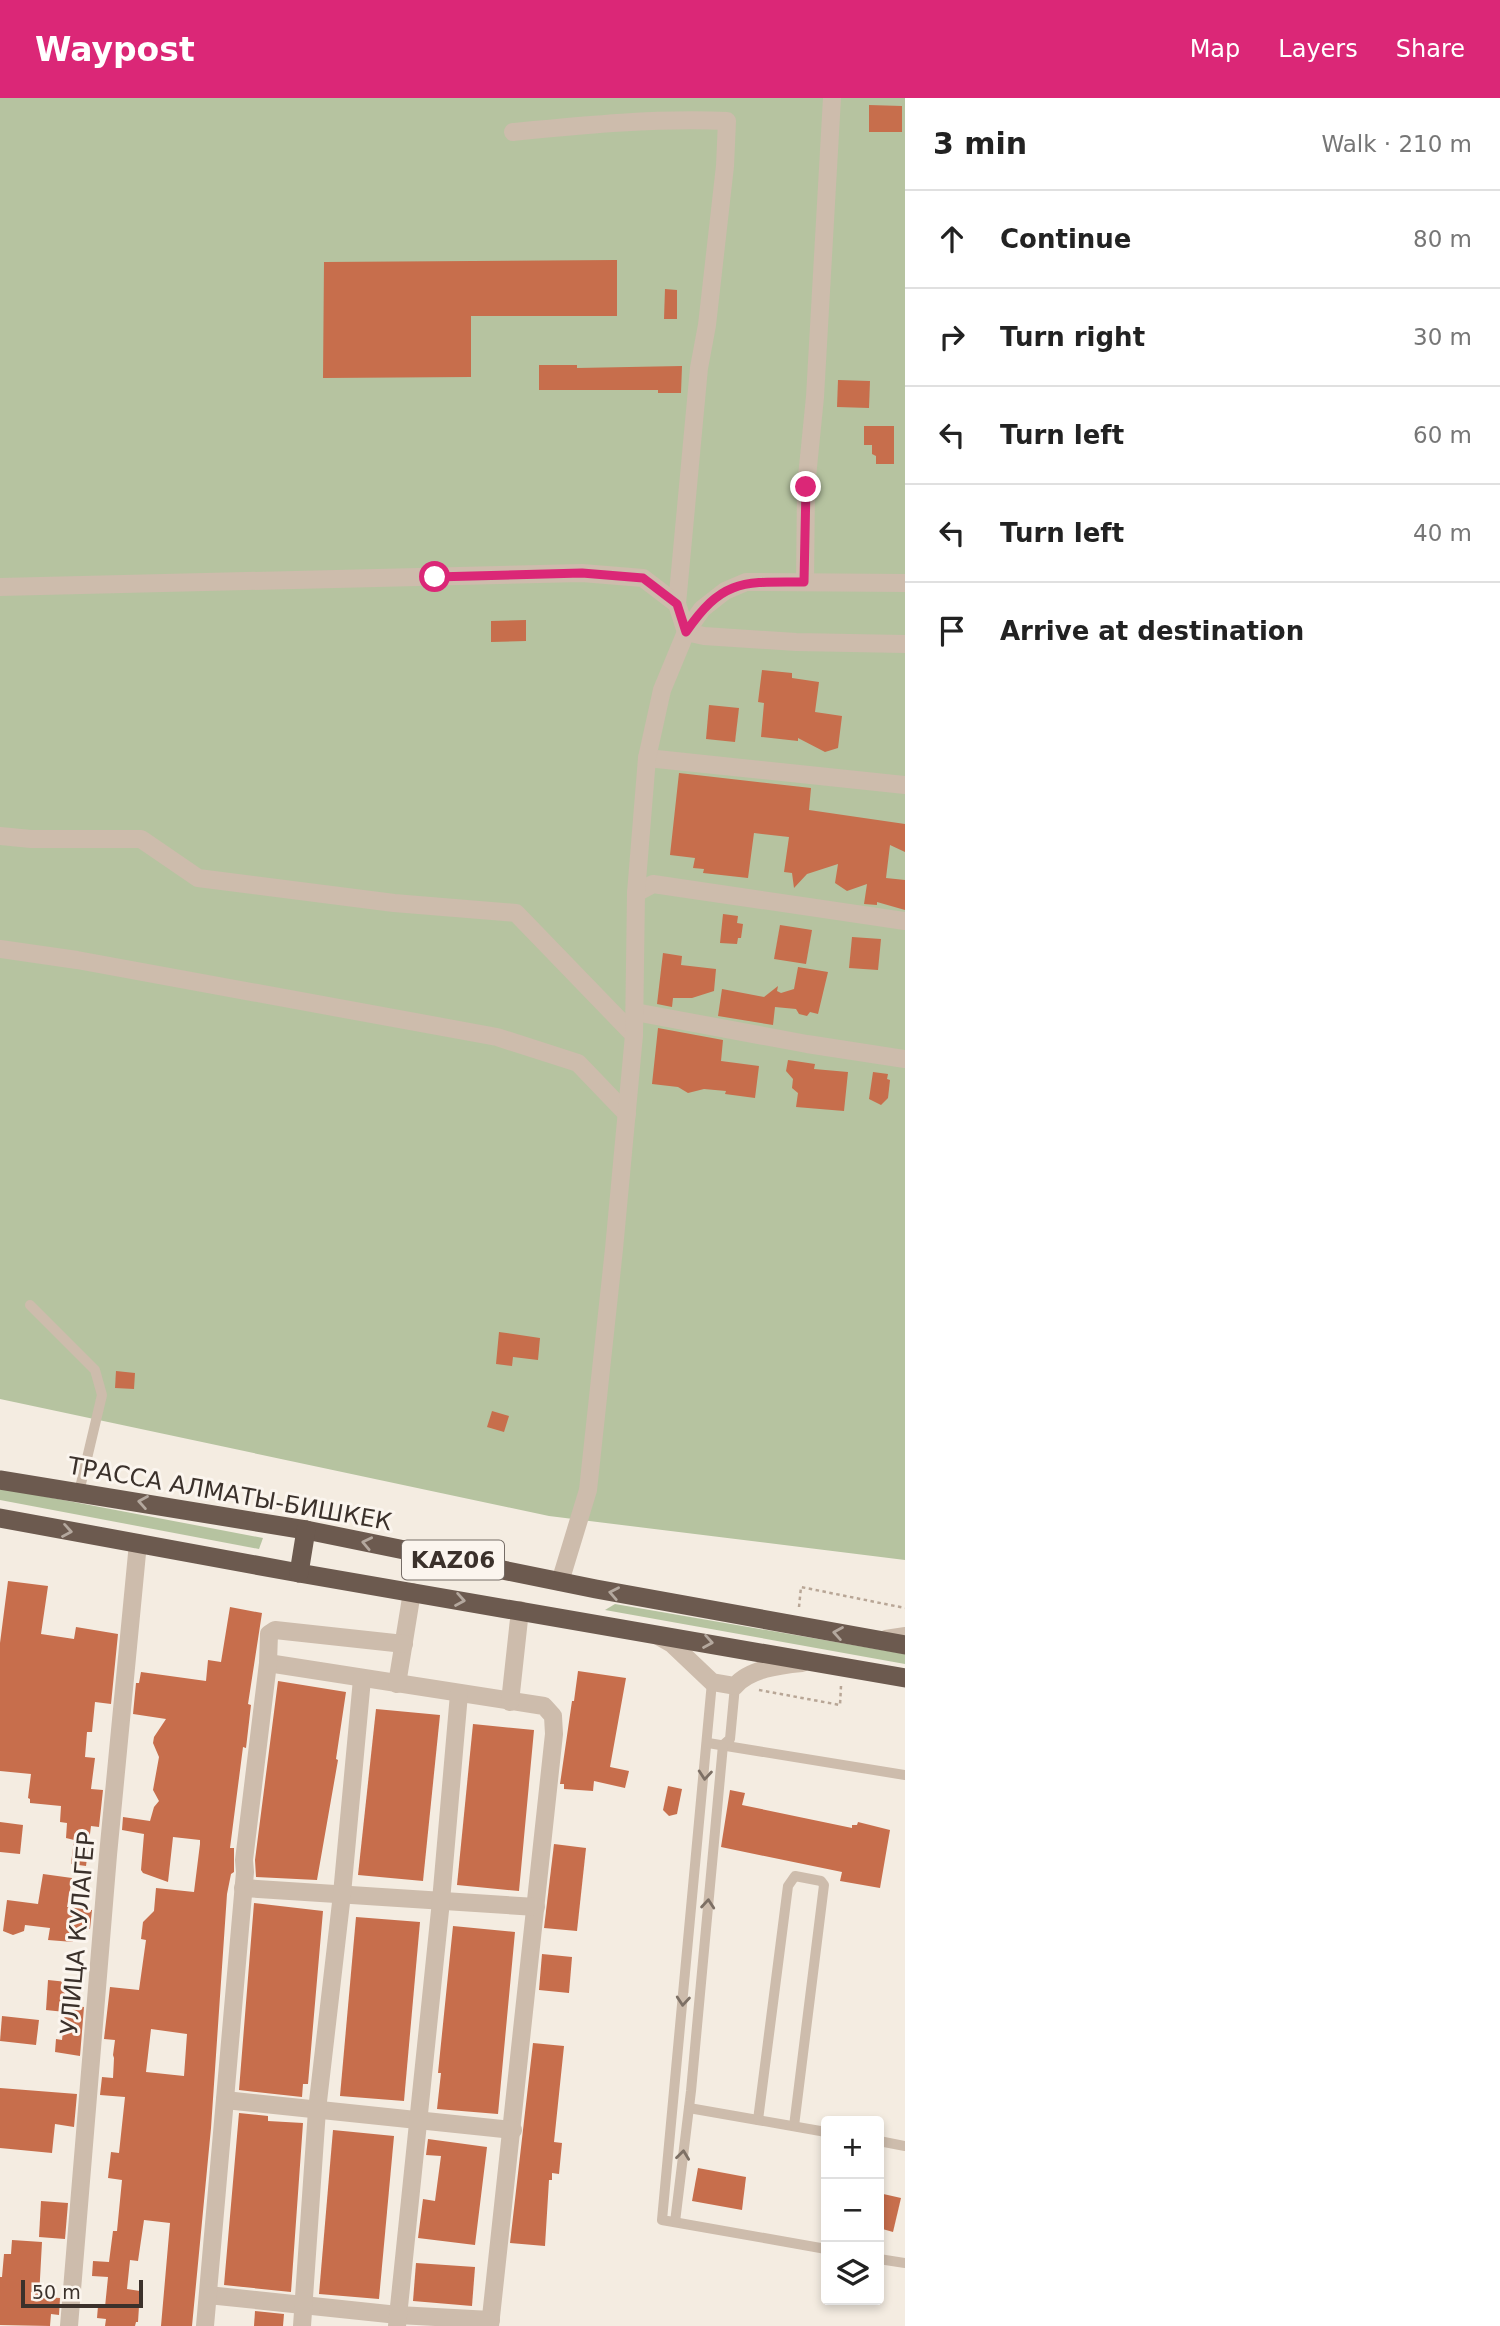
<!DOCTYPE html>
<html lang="en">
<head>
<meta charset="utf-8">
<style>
  :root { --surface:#fff; --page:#f2f2f2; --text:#222; --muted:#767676; --line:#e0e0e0; --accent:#db2777 }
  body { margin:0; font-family:"DejaVu Sans",sans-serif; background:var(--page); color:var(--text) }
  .controls { position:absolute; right:21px; bottom:21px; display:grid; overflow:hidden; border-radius:7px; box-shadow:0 4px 10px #0003 }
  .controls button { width:63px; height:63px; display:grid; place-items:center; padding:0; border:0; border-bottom:2px solid var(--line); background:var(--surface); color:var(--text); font:35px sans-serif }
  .scale { position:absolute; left:21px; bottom:18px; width:122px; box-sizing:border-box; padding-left:7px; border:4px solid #3b312b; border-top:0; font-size:19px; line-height:24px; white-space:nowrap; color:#3b312b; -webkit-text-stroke:5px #fbf5ee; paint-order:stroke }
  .stop { position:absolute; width:21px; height:21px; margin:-16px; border:5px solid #db2777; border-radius:50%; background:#fff }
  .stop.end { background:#db2777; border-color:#fff; box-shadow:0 2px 7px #0008 }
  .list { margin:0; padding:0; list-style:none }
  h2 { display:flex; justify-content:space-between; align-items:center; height:91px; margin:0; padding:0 28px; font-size:30px }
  h2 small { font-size:23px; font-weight:400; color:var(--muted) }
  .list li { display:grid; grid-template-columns:46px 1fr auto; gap:21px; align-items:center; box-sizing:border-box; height:98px; padding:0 28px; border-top:2px solid var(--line) }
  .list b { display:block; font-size:26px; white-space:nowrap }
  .list em { font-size:23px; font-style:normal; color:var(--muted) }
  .icon { flex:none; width:38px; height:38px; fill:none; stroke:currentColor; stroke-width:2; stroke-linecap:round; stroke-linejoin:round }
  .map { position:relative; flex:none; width:905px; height:2228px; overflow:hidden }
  header { display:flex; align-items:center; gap:42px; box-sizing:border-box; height:98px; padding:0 35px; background:var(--accent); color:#fff }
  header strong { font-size:33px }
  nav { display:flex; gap:38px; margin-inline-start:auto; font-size:24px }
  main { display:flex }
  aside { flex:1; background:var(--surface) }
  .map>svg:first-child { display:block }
  .green { fill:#b6c3a0 }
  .building { fill:#c76e4c; fill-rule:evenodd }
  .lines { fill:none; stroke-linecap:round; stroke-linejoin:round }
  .path { stroke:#b8a696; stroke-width:2.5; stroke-dasharray:3.5 3.5; stroke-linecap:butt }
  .service { stroke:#cdbcac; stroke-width:10 }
  .minor { stroke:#cdbcac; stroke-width:18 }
  .trunk { stroke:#6c5a4f; stroke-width:19 }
  .oneway { stroke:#b4a89e }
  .oneway2 { stroke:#7d7065 }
  .route { stroke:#db2777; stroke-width:9 }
  .labels { text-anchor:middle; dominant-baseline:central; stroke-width:6; stroke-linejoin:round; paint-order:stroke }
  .shield { fill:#fbf5ee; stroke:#756c66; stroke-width:2 }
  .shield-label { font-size:23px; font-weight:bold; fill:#3b312b }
  .street-label { font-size:24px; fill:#3b312b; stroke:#fbf5ee }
</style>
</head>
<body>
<header>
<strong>Waypost</strong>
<nav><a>Map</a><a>Layers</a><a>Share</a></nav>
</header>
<main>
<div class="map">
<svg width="905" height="2228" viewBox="0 0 905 2228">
  <rect width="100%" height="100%" fill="#f4ece1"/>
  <!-- green -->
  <g class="green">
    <polygon points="0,0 905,0 905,1462 549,1418 0,1301"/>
    <polygon points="0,1390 263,1440 259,1451 0,1402"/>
    <polygon points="615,1506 905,1556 905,1566 605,1512"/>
  </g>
  <!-- building -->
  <g class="building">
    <polygon points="869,7 902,8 902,34 869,34"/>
    <polygon points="617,162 617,218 471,218 471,279 323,280 324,164"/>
    <polygon points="665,191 677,192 677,221 664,221"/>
    <polygon points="539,267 577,267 577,270 682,268 681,295 658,295 658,292 539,292"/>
    <polygon points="838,282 870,283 869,310 837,309"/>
    <polygon points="864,328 894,328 894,366 876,366 876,358 872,356 872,347 864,347"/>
    <polygon points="526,522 526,543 491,544 491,523"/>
    <polygon points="762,572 792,575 792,580 819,584 815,614 842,618 838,650 825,654 798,640 798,643 761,639 764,605 758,604"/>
    <polygon points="709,607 739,610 735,644 706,641"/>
    <polygon points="679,675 811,690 809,712 905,726 905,754 890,747 886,780 905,782 905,812 877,804 877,807 864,806 867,786 847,793 835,785 838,766 807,776 794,790 792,775 784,774 789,739 754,735 748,780 703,775 704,771 693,770 695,760 670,757"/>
    <polygon points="723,816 738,818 737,825 743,826 741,840 738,840 737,846 720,845"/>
    <polygon points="780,827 812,832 806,866 774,861"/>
    <polygon points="852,839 881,841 878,872 849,870"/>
    <polygon points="663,855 682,858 681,867 716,871 714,893 692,900 673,900 672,909 657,906"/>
    <polygon points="798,869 828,874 818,916 810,914 807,918 799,916 796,911 775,909 773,927 718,918 722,891 764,899 778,888 777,893 781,895 794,891"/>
    <polygon points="658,930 723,942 721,963 759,968 755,1000 725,996 726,993 704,991 688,995 678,989 652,986"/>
    <polygon points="788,962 815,966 814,971 848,974 844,1013 796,1009 798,995 792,990 793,981 786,973"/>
    <polygon points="873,974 888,976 887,981 890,982 888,1000 881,1007 869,1001"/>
    <polygon points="499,1234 540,1240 538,1262 513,1259 512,1268 496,1266"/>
    <polygon points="116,1273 135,1275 134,1291 115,1290"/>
    <polygon points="492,1313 509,1318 504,1334 487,1329"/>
    <polygon points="8,1483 48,1488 41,1536 74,1541 76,1529 118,1536 111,1606 95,1604 92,1634 87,1634 85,1659 95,1660 91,1691 103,1692 99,1729 91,1728 86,1768 71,1766 74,1742 66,1740 67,1725 60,1724 61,1708 30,1705 30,1701 28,1700 31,1676 0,1673 0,1545"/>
    <path d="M230,1509l32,6 -14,91 3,1 -5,43 -3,-1 -13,101h4v24l-3,2 -4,20 -16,234 -19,198h-31l9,-103 -26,-3 -6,41 -8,-1 -3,29 13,2 -2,31h-2l-1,4h-30l1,-7 -9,-1 1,-12 7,1 3,-30 -16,-1 1,-15 16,1 4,-31h4l5,-51 -14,-2 3,-26 8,1 6,-56 -25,-2 2,-18 11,1 1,-20 -1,-3 2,-15 -11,-1 6,-52 29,3 7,-50 -5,-1 2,-17 11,-11 2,-23 38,4 6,-48v-4l-27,-3 -5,45 -25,-9 -2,-3 3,-36 -22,-4 1,-13 27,4 4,-14 5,-6 -6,-11 6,-33 -6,-14 1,-6 12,-18 -33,-5 3,-31h3l2,-11 65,9 2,-21 13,2zM151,1931l36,5 -3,42 -38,-4z"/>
    <polygon points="578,1573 626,1580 610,1669 629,1673 625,1690 594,1683 593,1693 564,1691 564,1686 560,1686 572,1603 574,1603"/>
    <polygon points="278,1583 346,1594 336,1661 338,1662 317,1782 256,1779 255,1762"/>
    <polygon points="376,1611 440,1617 423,1783 358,1777"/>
    <polygon points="473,1626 534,1632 519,1793 457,1787"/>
    <polygon points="668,1688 682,1691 677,1716 669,1718 663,1712"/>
    <polygon points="730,1692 745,1695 742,1707 852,1730 852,1727 857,1727 858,1724 890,1732 880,1790 840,1783 842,1774 721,1749"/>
    <polygon points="0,1724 23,1727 20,1756 0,1754"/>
    <polygon points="554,1746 586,1750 577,1833 544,1830"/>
    <polygon points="43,1776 72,1780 67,1809 92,1812 90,1831 87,1831 87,1834 74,1832 73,1844 48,1842 50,1830 25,1827 24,1833 13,1837 3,1833 7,1802 38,1806"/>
    <polygon points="254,1805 323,1813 308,1986 303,1986 302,1999 239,1992"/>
    <polygon points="356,1819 420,1824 404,2003 340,1998"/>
    <polygon points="453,1828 515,1834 498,2016 437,2011 441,1975 438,1975"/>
    <polygon points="542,1856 572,1859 569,1895 539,1892"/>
    <polygon points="48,1882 77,1885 75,1908 84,1909 80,1958 55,1954 56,1941 62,1942 65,1914 46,1912"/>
    <polygon points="2,1918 39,1922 36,1947 0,1943"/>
    <polygon points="533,1945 564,1948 554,2044 562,2045 559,2076 552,2075 552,2082 549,2082 545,2148 510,2145"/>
    <polygon points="0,1990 77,1996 74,2029 55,2026 52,2055 0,2050"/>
    <polygon points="239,2015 268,2018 268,2023 303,2025 291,2194 224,2187"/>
    <polygon points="333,2032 394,2038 379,2201 319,2196"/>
    <polygon points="428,2041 487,2049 475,2147 418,2140 423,2101 435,2103 441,2058 426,2057"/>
    <polygon points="698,2070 746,2079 742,2112 692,2103"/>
    <polygon points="879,2095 901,2100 893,2134 879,2130"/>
    <polygon points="41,2103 68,2105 65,2141 39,2139"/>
    <polygon points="12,2142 42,2144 39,2199 60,2200 59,2217 51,2216 50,2228 0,2227 0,2179 2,2179 4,2156 11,2156"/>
    <polygon points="416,2165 475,2169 472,2208 413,2203"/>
    <polygon points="255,2213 284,2216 283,2228 254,2228"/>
  </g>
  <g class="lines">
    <!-- path -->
    <g class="path">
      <polyline points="799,1509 801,1489 905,1510"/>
      <polyline points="759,1592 840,1607 841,1588"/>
    </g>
    <!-- service -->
    <g class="service">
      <polyline points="30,1207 95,1272 102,1297 79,1394"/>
      <polyline points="885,1537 905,1534"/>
      <polyline points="712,1584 662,2122 826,2151"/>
      <polyline points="708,1645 905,1677"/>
      <polyline points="689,2010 826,2034"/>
      <polyline points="758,2022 788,1788 795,1778 821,1783 824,1787 794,2028"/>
      <polyline points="879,2043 905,2048"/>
      <polyline points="675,2124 691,1993 723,1647 730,1641 735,1588"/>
      <polyline points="879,2161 905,2165"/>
    </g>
    <!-- minor -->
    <g class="minor">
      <path d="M513,34c72,-7 142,-14 214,-11l-2,45 -18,159 -8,43 -22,236"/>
      <polyline points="805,484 806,389 815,299 832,0"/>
      <polyline points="0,489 582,475 643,480 677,506 686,534 704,538 796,544 905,546"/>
      <polyline points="647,660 905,687"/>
      <polyline points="0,738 31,741 141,741 198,780 394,805 516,815 634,937"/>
      <polyline points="636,795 653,786 905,823"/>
      <polyline points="0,851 77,862 497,939 578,965 627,1016"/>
      <polyline points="635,914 807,946 905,961"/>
      <polyline points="560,1484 588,1392 614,1151 634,937 636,795 647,660 662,592 686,534 702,511 725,493 746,484 756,484 905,485"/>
      <path d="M658,1538l14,8 40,38 23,4c14,-17 45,-21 67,-23"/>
      <polyline points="268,1565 544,1608 553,1618 554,1636 490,2228"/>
      <polyline points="397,1586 412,1494"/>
      <polyline points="510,1604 520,1512"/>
      <polyline points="243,1790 536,1809"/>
      <polyline points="225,2002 513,2032"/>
      <polyline points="208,2197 398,2217 491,2222"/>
      <polyline points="69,2228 108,1757 138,1445"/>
      <polyline points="205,2228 245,1774 244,1762 268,1565 269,1536 275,1532 404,1546"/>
      <polyline points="302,2228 317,2012 342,1796 362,1581"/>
      <polyline points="397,2228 441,1803 459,1596"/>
    </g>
    <!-- trunk -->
    <g class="trunk">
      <polyline points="0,1382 306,1432 596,1491 905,1547"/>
      <polyline points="0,1420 299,1475 905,1580"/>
      <polyline points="299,1475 306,1432"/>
    </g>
  </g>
  <!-- one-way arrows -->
  <defs><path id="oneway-chevron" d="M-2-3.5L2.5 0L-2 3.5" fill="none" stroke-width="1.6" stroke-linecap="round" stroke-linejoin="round" transform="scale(1.75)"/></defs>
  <g class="oneway">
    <use href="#oneway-chevron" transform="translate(143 1404) rotate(-170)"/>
    <use href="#oneway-chevron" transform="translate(67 1433) rotate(10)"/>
    <use href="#oneway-chevron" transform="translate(367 1445) rotate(-168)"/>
    <use href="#oneway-chevron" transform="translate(614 1495) rotate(-169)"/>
    <use href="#oneway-chevron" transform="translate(460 1502) rotate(10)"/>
    <use href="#oneway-chevron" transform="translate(838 1535) rotate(-170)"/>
    <use href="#oneway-chevron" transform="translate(708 1544) rotate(10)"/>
  </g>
  <g class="oneway2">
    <use href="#oneway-chevron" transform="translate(705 1677) rotate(95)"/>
    <use href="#oneway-chevron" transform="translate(708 1806) rotate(-85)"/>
    <use href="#oneway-chevron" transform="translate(683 1903) rotate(95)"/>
    <use href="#oneway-chevron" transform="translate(683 2057) rotate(-83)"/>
  </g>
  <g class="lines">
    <!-- route -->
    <path class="route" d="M435,479l147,-4 61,5 34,26 9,28c37,-54 58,-50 118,-50l2,-95"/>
  </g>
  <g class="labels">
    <!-- shield labels -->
    <rect class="shield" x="402" y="1442.5" width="102" height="39" rx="5"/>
    <g class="shield-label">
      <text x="453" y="1462">KАZ06</text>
    </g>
    <!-- street labels -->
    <g class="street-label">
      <text transform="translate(230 1396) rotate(10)">ТРАССА АЛМАТЫ-БИШКЕК</text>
      <text transform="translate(78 1835) rotate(-85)">УЛИЦА КУЛАГЕР</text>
    </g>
  </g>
</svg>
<div class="controls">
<button>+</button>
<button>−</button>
<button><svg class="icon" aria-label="layers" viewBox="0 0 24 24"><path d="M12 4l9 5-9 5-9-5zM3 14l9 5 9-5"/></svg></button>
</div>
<div class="scale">50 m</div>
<div class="stop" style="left:435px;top:479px"></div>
<div class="stop end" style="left:806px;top:389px"></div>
</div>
<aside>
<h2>3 min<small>Walk · 210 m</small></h2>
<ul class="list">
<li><svg class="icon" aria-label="ahead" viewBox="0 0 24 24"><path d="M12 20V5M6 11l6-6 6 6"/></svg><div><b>Continue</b></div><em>80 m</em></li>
<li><svg class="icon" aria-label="right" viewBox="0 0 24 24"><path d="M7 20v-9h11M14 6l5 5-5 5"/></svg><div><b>Turn right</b></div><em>30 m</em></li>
<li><svg class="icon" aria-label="left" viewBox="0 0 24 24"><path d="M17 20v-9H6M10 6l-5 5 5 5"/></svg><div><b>Turn left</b></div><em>60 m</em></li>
<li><svg class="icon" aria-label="left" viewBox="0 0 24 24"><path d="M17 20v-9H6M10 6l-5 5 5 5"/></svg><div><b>Turn left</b></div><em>40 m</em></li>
<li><svg class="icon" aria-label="arrive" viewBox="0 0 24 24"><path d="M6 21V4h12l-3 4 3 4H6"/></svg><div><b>Arrive at destination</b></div></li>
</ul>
</aside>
</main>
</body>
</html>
